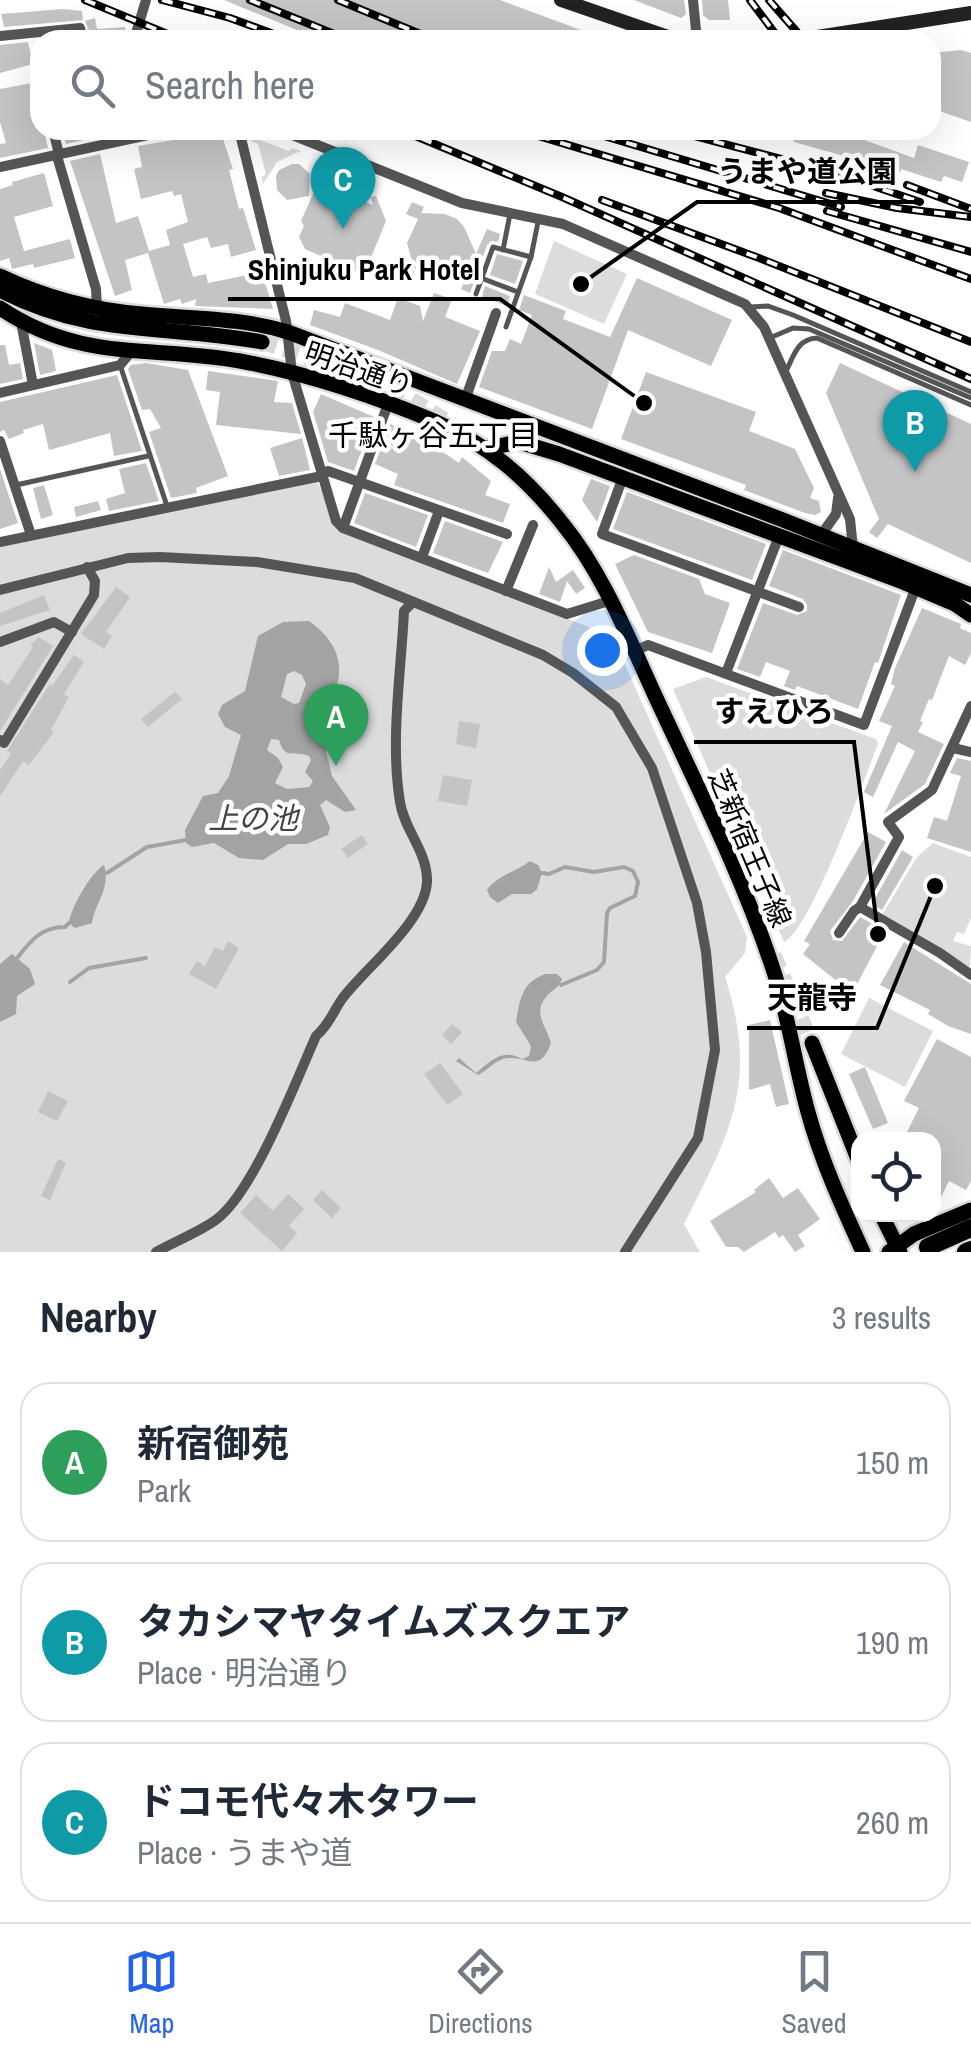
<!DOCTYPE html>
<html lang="en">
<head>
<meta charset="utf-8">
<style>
  :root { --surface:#fff; --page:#f2f2f3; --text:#1f2937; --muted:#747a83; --line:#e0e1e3; --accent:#2563eb }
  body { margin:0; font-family:"Archivo Narrow","Noto Sans JP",sans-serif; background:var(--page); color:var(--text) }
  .controls { position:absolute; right:30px; bottom:30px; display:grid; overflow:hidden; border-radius:20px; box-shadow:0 10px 40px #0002 }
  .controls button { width:90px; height:90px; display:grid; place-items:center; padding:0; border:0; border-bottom:2px solid var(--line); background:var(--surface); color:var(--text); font:50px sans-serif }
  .you { position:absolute; left:602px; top:650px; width:35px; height:35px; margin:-25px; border:8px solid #fff; border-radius:50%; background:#1a73e8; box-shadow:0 0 0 15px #1a73e833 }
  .badge { display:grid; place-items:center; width:65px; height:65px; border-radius:50%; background:var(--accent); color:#fff; font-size:32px; font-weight:700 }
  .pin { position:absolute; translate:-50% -82px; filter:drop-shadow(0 2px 5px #0008) }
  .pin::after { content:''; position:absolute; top:52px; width:35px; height:30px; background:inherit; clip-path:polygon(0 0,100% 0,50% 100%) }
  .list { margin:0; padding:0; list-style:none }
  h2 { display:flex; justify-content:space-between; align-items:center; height:130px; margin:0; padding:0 40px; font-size:42px }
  h2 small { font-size:32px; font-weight:400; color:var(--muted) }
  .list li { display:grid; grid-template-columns:65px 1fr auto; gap:30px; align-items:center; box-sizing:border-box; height:160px; margin:0 20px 20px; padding:0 20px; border:2px solid var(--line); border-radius:30px }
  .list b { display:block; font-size:38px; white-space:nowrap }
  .list p { margin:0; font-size:32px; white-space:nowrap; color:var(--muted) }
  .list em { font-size:32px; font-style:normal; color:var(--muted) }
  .icon { flex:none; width:55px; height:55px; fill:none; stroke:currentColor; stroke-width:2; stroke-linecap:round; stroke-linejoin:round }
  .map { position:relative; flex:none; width:971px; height:1252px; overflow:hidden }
  .search { position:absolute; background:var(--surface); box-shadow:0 10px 40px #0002; left:30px; right:30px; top:30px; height:110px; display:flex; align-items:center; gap:25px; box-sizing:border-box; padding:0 35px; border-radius:30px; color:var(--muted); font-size:38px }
  .sheet { height:670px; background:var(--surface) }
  nav { display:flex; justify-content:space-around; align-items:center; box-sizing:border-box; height:140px; border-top:2px solid var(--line); background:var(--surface); font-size:28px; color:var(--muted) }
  nav a { display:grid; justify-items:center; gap:5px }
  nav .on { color:var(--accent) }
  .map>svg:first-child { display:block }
  .green { fill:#dcdcdc }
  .water { fill:#a3a3a3; fill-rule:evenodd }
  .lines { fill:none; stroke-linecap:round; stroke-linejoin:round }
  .stream { stroke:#a3a3a3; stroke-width:4 }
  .building { fill:#c4c4c4 }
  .primary-tunnel { stroke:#d9d9d9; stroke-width:15; stroke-dasharray:15 8; stroke-linecap:butt }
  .primary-casing { stroke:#dbdbdb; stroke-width:20 }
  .highway-casing { stroke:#dbdbdb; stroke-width:22 }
  .lane { stroke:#555; stroke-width:5 }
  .street { stroke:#555; stroke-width:10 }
  .secondary { stroke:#222; stroke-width:14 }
  .primary { stroke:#000; stroke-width:15 }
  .highway { stroke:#000; stroke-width:18 }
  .rail-casing { stroke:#000; stroke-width:8 }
  .rail { stroke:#fff; stroke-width:4; stroke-dasharray:11; stroke-linecap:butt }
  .labels { text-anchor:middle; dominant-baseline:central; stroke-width:9; stroke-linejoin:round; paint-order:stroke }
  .street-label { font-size:28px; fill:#000; stroke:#fff }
  .neighbourhood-label { font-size:30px; fill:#000; stroke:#fff }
  .water-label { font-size:30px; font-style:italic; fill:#444; stroke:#fff }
  .leader { fill:none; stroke:#000; stroke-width:4 }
  .callout-dot { fill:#000; stroke:#fff; stroke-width:4 }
  .callout-label { font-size:30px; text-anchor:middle; font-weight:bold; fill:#000; stroke:#fff; stroke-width:9; stroke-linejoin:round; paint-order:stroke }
</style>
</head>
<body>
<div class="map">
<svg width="971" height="1252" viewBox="0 0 971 1252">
  <rect width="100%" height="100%" fill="#fff"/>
  <!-- green -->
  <g class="green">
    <polygon points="258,134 260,140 289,151 292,148 301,151 277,162 263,184 262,177 266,174 258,144 251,141"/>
    <polygon points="554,241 627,274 604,324 535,294"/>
    <path d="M317,481l22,49 273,106 135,301 -2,16 -20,24c34,105 6,154 -41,247l16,28h-700v-705z"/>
    <path d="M706,677l170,62 2,5c-14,35 -67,186 -94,198l-111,-253z"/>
    <polygon points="933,843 971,857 971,918 964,934 957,932 953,941 971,946 970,970 882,915 917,857"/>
    <polygon points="869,998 933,1031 905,1087 841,1054"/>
  </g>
  <!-- water -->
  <g class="water">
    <path d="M309,621c18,13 32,30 30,54 -1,8 -4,16 -3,24 2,24 8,32 -10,52l6,25 24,34 -11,2 -19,-12 -6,5 10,22 -2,8 -22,9h-18l-25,16 -24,-2 -25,-15 -22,4 -6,-4 -1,-13 18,-34 15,-3 11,-17 12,-41 -16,-8 -7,-13 4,-9 23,-14 13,-55 25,-14zM294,671l8,4 4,9 -7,19 -5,1 -13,-7 6,-23zM271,739l8,1c6,21 15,10 30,16l2,4 -6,12 8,9 -4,6 -22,2 -12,-6 8,-16 -5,-9 -11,-8z"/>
    <path d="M530,861l8,4 4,8 -5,16 -6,5h-19l-14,9 -8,-6 -3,-7c10,-15 29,-18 43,-29z"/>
    <path d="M104,865c7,24 -9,37 -12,58l-17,5 -6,-5c1,-14 23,-52 35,-58z"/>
    <polygon points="12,954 30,969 35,984 17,996 16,1014 0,1022 0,964"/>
    <path d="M545,974h12l5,5c-4,10 -9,10 -16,18 -14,16 1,30 5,46 -11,30 -22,14 -43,15 -12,1 -20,12 -30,17l-22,-14 3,-3 17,15c15,-12 26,-25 46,-14l7,-3 2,-10 -15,-24c4,-22 5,-39 29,-48z"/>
  </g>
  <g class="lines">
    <!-- stream -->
    <g class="stream">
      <polyline points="107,873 147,847 186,840"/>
      <polyline points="542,873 549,874 565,867 594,872 624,867 633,871 638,882 635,896 610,908 607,913 604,962 597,970 561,985"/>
      <path d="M18,957c14,-18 24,-30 47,-30l4,-4"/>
      <polyline points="70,982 89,968 146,958"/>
    </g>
  </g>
  <!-- building -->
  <g class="building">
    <polygon points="224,0 500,0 605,39 321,40"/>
    <polygon points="634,0 684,0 686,14 681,18"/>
    <polygon points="702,0 728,0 730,20 709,20 703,15"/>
    <polygon points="62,9 82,11 83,20 4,27 1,14"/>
    <polygon points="95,18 97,29 125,27 125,40 93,40 85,21"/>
    <polygon points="28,42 33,64 0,73 0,45"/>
    <polygon points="961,50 971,53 971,122 931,108 931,53"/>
    <polygon points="37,82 40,130 44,130 48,148 0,158 0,144 6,143 0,122 0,89"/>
    <polygon points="62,130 124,130 124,131 66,144"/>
    <polygon points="202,130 220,130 233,169 229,170 239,209 243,208 256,250 231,257 228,244 211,248 207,237 183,244 193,277 206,274 208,283 262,272 273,309 195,306 196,299 182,304 180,299 164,304 148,253 125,260 132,290 115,296 70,161 100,154 116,223 138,216 149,251 170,245 166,230 188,222 181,194 174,196 172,191 141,199 134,169 142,167 138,146 185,138 184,135"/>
    <polygon points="793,130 837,130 914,158 918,145 969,162 962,182 944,176 941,182 901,169 900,172 794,142"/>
    <polygon points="292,164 299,164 310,174 309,196 287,200 277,190 276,176 279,170"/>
    <polygon points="44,173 53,206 14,217 24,251 70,239 75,258 34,268 33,264 12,269 9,258 0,261 0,189 13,185 12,182"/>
    <polygon points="330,187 373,205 371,197 376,196 386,221 367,267 355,271 305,249 299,237 304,226 301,221 313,194"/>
    <polygon points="412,202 424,207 421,213 445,214 457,219 464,227 476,254 487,229 500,234 498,242 491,241 487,245 470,293 461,289 473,262 439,278 441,274 429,274 414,268 407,243 418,219 406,214"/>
    <polygon points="497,254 523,261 515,284 490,275"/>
    <polygon points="412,265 415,277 388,279 386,270"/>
    <polygon points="637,278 732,320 711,366 628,330 592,429 479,387 492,351 505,351 510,339 521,344 532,315 519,310 524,295 566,311 563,319 610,337"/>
    <polygon points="485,286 510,296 507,306 482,297"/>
    <polygon points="434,293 452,299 445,317 480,331 457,384 378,350 310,325 314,310 340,317 345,303 390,320 398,298 420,306 423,321"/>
    <polygon points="34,343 52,350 56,371 40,375"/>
    <polygon points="0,345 5,345 9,365 20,363 23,379 0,384"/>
    <polygon points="146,363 188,370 228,476 196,488 197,493 171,498 149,432 161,428 150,409 142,410 128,369 131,365"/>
    <polygon points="840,363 971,424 971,563 888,524 877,538 869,532 879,519 826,393"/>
    <polygon points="208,371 278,381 274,402 292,403 301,434 216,425 220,392 206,390"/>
    <polygon points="646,372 756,412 749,431 795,449 814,488 810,498 819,501 821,512 815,515 805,513 744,490 746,485 621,439"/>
    <polygon points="117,375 142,451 114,456 110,433 49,450 43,424 23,430 24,433 9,439 4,430 0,432 0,402"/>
    <polygon points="321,394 374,417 354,471 328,462 313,412"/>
    <polygon points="390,424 419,436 459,463 462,457 491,481 485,495 510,504 503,523 394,485 398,474 375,464"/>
    <polygon points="302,438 310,470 279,476 270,448"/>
    <polygon points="146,463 159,501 109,511 106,499 125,493 119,469"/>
    <polygon points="0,469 18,523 0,529"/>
    <polygon points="591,479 610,486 597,522 582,500"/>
    <polygon points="44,485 53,515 41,519 33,488"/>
    <polygon points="627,492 766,544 752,580 613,529"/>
    <polygon points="365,493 428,515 416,547 354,523"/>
    <polygon points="98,501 101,510 76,517 74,507"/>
    <polygon points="445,521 503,542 488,573 433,553"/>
    <polygon points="783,550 901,595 878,663 875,662 858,709 797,686 795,690 784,686 790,671 766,662 760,677 737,669 763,603 797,615 807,611 807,605 803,599 769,586"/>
    <polygon points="634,555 699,579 705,594 730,603 712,653 648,632 615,564"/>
    <polygon points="549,567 556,582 573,570 585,588 576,594 567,581 560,602 539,594"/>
    <polygon points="116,587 130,597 106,632 112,636 104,649 81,634"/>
    <polygon points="44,595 50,610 0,626 0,613"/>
    <polygon points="922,608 961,624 960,628 971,633 971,653 965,665 949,656 932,700 929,699 920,721 923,722 918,732 944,744 925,784 884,814 915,751 898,742 873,797 864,792 892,726 879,721 895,686 891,684 895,668"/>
    <polygon points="39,637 53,646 0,731 0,679 8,685 33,647 30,645"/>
    <polygon points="74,655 84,662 64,694 69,697 51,730 54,732 29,765 23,761 0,796 0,770 11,754 7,751 50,684 52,686"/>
    <polygon points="175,692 182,699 148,727 141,719"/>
    <polygon points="459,721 480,724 476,748 456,744"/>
    <polygon points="957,758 971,761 971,852 927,838 934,817 947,821 961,776 950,773"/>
    <polygon points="443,775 472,780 467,806 438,801"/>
    <polygon points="868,832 886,842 853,901 830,931 833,940 842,941 860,917 885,931 856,986 840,978 838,982 803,954 810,944 804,941"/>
    <polygon points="362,835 368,844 348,858 341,849"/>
    <polygon points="902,850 913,857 882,910 872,904"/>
    <polygon points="228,941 239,948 216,989 189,974 197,961 205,966 215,947 223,951"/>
    <polygon points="904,942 971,984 971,1034 948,1026 928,1014 930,1010 880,985"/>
    <polygon points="770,1020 789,1104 776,1107 770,1084 749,1090 749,1025"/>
    <polygon points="452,1024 462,1032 451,1044 442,1035"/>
    <polygon points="937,1039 971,1057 971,1181 966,1190 949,1181 941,1197 934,1193 934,1140 903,1140 919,1108 904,1101"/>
    <polygon points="440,1063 463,1094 447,1105 424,1074"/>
    <polygon points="865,1067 888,1123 873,1129 849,1074"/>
    <polygon points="48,1091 68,1101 57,1121 38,1112"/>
    <polygon points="58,1159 66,1163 50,1200 41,1196"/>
    <polygon points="769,1178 783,1198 798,1188 820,1219 798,1235 805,1246 795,1252 783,1235 779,1238 775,1232 744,1252 738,1247 726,1247 710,1221 756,1192 754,1190"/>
    <polygon points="322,1190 341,1208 332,1218 313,1200"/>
    <polygon points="288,1194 304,1209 289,1226 297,1233 282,1251 240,1213 256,1195 273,1211"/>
  </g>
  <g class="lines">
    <!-- primary-tunnel -->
    <g class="primary-tunnel">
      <polyline points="262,342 392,387 463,431"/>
      <polyline points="774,955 812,1043"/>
    </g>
    <!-- primary casing -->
    <g class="primary-casing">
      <g id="primary">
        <path d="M0,276c44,21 93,34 142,38 50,5 97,3 146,18l495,188 188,75"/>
        <path d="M0,290c92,48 166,34 262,52"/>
        <path d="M0,308c82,55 151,37 240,53 65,12 132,34 194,60 53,23 92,56 128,102 42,51 68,119 96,179 41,88 86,178 116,270 15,46 21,93 34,140 13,48 34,94 55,140"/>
        <polyline points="488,448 519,442 559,454 903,582 955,604 971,615"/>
        <polyline points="812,1043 858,1159"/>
        <polyline points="881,1214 900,1252"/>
        <polyline points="889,1252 914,1234 971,1210"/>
      </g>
    </g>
    <!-- highway casing -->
    <g class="highway-casing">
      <g id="highway">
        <polyline points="928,1247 971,1228"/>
        <polyline points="966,1252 971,1250"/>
      </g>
    </g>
    <!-- lane -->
    <g class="lane">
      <polyline points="503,250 510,214"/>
      <polyline points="481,278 518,292"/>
      <polyline points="476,294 493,247 531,257"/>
      <polyline points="750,307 768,306 793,315 971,392"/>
      <polyline points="506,327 531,257 538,222"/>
      <polyline points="772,337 793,328 809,329 971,398"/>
      <polyline points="120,365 167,506"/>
      <path d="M786,371c8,-15 11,-32 31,-33l154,67"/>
      <polyline points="16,485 148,456"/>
    </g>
    <!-- street -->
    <g class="street">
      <polyline points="693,0 697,40"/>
      <polyline points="0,36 80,28 83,40"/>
      <polyline points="134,40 146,0"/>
      <polyline points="53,130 59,154"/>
      <polyline points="239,130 286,321 292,373 336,521 343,528"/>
      <polyline points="280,130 462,203 563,224 745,304 764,327 850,519 853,548"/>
      <polyline points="57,156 96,289 97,307"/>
      <polyline points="0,167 171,130"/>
      <polyline points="21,322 33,385"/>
      <polyline points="0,393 120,365 131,352"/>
      <polyline points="465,400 496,313"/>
      <polyline points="388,404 343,528 567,614 609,601"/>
      <polyline points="0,441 31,535"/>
      <polyline points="623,477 602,534 799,607"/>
      <polyline points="821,535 836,514 838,498"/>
      <polyline points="0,542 322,476 328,471 507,534"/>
      <polyline points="422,557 439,511"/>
      <polyline points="0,590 128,558 160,557 257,562 355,578 543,655 573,673 616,707 652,768 697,903 706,952 715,1050 698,1138 625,1252"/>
      <polyline points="506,591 533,525"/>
      <polyline points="0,642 54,622 72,632"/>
      <polyline points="635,651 648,645 864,725 917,584"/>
      <polyline points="726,673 779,536"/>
      <polyline points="0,740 4,743 94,595 95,581 87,567"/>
      <polyline points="953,748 971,752"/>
      <polyline points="860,907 940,953 971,975"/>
      <polyline points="839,933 854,911 860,907 899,837 888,822 932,790 971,706"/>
      <path d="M156,1252c19,-11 44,-20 61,-33 37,-28 79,-138 99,-183 13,-11 17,-24 26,-37 22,-30 83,-77 85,-117 1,-30 -23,-52 -27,-80 -10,-61 1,-129 4,-191l9,-9"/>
    </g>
    <!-- secondary -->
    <g class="secondary">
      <polyline points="561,0 677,40"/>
      <polyline points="798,40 971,13"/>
    </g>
    <!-- primary -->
    <use href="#primary" class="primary"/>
    <!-- highway -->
    <use href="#highway" class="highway"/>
    <!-- rail casing -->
    <g class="rail-casing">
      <g id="rail">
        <polyline points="85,0 182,40"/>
        <polyline points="162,0 230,18 290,40"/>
        <polyline points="250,0 349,40"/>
        <polyline points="338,0 435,40"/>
        <polyline points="750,0 780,40"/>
        <polyline points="769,0 804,40"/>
        <polyline points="401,130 562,197 971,379"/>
        <polyline points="518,130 779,208 971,279"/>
        <polyline points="584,130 841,207"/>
        <polyline points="671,130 835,173 920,202"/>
        <polyline points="907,185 971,209"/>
        <polyline points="826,193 897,208 971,217"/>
        <polyline points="602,200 759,258 971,342"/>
        <polyline points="827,211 971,252"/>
      </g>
    </g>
    <!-- rail -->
    <use href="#rail" class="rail"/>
  </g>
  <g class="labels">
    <!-- street labels -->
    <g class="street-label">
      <text transform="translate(359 369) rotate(19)">明治通り</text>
      <text transform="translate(750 848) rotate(67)">芝新宿王子線</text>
    </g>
    <!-- neighbourhood labels -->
    <g class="neighbourhood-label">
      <text x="433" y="435">千駄ヶ谷五丁目</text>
    </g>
    <!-- water labels -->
    <g class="water-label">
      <text x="253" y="818">上の池</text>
    </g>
  </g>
  <!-- callouts -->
  <path class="leader" d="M581 284L697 202H917M644 403L500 299H228M878 934L854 742H694M935 886L877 1028H747"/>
  <g class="callout-dot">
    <circle cx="581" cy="284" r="10"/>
    <circle cx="644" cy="403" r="10"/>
    <circle cx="878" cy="934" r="10"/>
    <circle cx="935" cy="886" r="10"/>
  </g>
  <g class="callout-label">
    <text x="807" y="182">うまや道公園</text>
    <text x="364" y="280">Shinjuku Park Hotel</text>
    <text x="774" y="722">すえひろ</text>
    <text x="812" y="1008">天龍寺</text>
  </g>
</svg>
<div class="controls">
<button><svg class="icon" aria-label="locate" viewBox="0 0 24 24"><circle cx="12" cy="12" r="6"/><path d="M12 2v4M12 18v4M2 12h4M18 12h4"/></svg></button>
</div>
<div class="you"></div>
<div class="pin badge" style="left:336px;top:766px;background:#2e9e5b">A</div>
<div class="pin badge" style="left:915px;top:472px;background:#0f9aa8">B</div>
<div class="pin badge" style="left:343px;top:229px;background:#0f9aa8">C</div>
<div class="search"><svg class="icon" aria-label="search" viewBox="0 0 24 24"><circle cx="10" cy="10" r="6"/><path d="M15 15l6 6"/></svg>Search here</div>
</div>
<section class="sheet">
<h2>Nearby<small>3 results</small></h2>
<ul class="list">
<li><span class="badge" style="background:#2e9e5b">A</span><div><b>新宿御苑</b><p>Park</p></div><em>150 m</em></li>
<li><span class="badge" style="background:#0f9aa8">B</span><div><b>タカシマヤタイムズスクエア</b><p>Place · 明治通り</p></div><em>190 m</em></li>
<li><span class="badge" style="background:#0f9aa8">C</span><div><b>ドコモ代々木タワー</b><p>Place · うまや道</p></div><em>260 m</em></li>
</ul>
</section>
<nav>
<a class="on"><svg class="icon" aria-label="map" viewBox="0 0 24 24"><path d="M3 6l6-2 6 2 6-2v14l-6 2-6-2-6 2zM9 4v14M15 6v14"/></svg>Map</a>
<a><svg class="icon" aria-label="directions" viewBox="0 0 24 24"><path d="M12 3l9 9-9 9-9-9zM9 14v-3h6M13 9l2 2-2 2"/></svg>Directions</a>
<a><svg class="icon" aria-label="saved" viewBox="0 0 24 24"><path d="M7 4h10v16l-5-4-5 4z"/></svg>Saved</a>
</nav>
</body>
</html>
